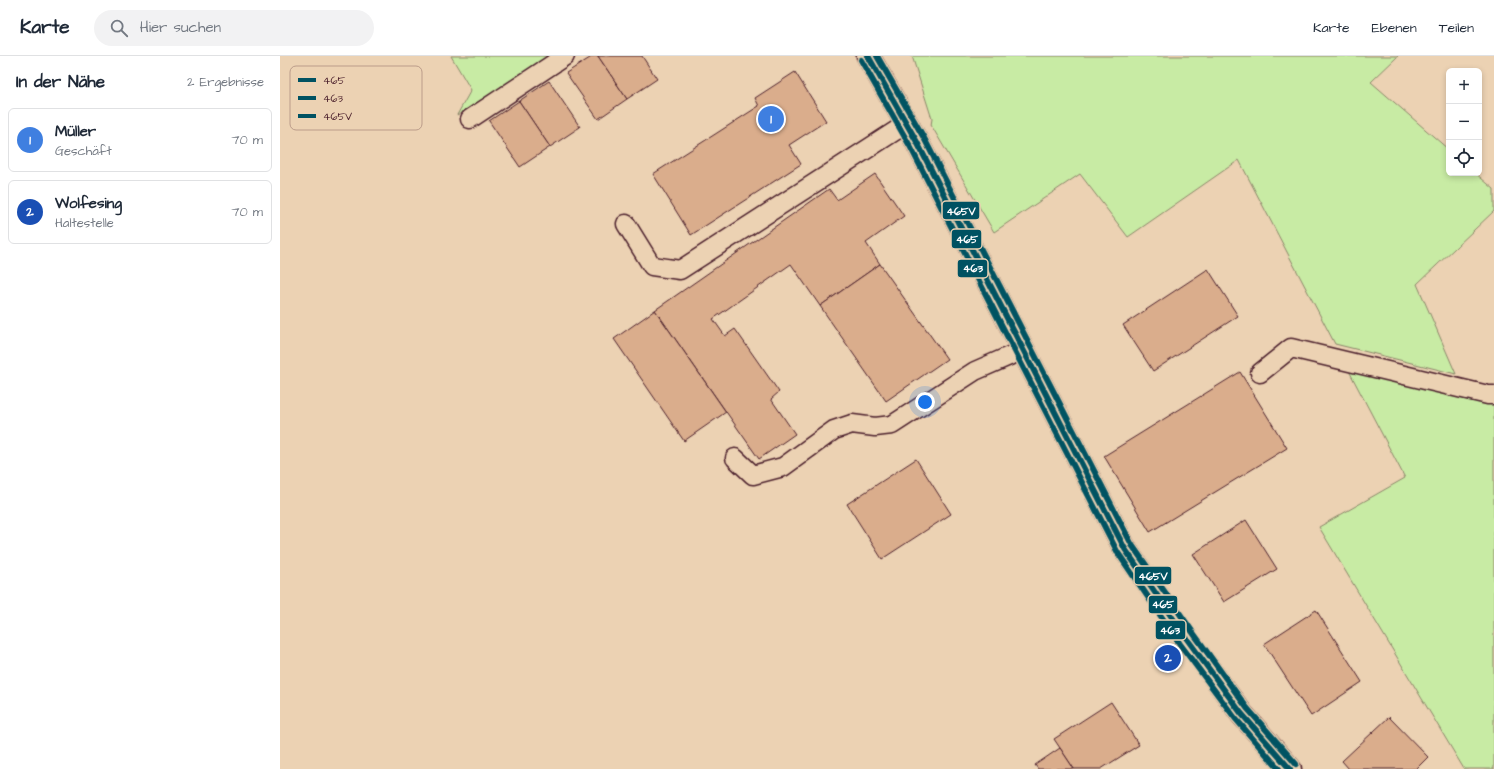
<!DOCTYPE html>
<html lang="de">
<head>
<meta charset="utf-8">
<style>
  :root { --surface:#fff; --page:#f2f2f3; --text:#1f2937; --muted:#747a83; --line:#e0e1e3; --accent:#d1495b }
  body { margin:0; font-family:"Architects Daughter",sans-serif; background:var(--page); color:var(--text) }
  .controls { position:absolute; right:12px; top:12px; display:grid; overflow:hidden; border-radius:6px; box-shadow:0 2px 6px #0003 }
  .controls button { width:36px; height:36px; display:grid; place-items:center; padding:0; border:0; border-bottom:1px solid var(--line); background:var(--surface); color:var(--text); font:20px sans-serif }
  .you { position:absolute; left:645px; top:346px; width:14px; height:14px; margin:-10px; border:3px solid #fff; border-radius:50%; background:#1a73e8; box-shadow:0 0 0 6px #1a73e833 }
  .badge { display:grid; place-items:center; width:26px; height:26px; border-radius:50%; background:var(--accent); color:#fff; font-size:13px; font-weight:700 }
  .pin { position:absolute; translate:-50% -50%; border:2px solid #fff; box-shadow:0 1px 4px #0006 }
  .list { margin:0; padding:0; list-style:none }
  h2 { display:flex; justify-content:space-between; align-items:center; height:52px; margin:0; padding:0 16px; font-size:17px }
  h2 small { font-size:13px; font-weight:400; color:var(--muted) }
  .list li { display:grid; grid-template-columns:26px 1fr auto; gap:12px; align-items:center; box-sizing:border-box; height:64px; margin:0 8px 8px; padding:0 8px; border:1px solid var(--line); border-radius:6px }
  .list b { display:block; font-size:15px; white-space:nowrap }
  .list p { margin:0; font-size:13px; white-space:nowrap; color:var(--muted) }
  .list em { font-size:13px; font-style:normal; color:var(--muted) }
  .icon { flex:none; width:22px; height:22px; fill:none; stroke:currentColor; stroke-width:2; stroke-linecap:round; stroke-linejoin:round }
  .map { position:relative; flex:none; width:1214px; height:713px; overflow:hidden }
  header { display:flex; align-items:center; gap:24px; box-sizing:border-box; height:56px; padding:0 20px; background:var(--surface); border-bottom:1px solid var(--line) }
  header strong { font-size:19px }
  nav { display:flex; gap:22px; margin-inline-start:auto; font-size:14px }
  .search { width:280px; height:36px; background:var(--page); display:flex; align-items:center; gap:10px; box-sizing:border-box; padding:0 14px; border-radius:22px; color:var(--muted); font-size:15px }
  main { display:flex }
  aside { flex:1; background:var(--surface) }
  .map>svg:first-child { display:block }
  .green { fill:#c8eba4; stroke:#898568 }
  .building { fill:#daad8c; stroke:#4a1f2b }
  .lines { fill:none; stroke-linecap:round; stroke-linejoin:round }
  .service-casing { stroke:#4a1f2b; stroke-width:21 }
  .secondary-casing { stroke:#4a1f2b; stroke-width:25 }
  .service { stroke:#ecd2b3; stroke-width:18 }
  .secondary { stroke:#ecd2b3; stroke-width:22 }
  .bus-1-casing { stroke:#ecd2b3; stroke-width:9 }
  .bus-2-casing { stroke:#ecd2b3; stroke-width:9 }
  .bus-3-casing { stroke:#ecd2b3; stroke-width:9 }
  .bus-1 { stroke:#005262; stroke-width:6 }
  .bus-2 { stroke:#005262; stroke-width:6 }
  .bus-3 { stroke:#005262; stroke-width:6 }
  .key { fill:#ecd2b3; stroke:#bb9c8a; stroke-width:1 }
  .key-label { font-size:11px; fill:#4a1f2b }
  .line-badge { stroke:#ecd2b3; stroke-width:1.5 }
  .badge-label { font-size:11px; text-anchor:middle; font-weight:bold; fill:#fff }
</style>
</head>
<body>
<header>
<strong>Karte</strong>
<div class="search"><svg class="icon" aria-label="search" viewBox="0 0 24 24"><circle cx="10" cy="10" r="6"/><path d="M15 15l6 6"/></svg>Hier suchen</div>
<nav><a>Karte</a><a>Ebenen</a><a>Teilen</a></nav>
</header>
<main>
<aside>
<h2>In der Nähe<small>2 Ergebnisse</small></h2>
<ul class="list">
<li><span class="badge" style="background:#3f7fe0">1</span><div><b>Müller</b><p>Geschäft</p></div><em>70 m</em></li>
<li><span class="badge" style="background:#1a4fb4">2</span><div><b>Wolfesing</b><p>Haltestelle</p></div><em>70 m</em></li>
</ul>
</aside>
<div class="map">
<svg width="1214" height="713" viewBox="0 0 1214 713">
  <rect width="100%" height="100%" fill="#ecd2b3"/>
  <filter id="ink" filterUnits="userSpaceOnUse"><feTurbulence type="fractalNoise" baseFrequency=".025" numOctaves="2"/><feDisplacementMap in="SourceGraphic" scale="8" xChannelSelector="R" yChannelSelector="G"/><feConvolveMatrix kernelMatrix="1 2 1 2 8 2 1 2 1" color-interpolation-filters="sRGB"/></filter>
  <g filter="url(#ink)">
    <!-- green -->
    <g class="green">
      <polygon points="171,0 272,0 177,59 191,34"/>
      <polygon points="632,0 1118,0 1091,26 1169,94 1169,117 1195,117 1214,133 1214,155 1137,228 1176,318 1055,288 959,104 848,181 800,118 714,176 651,69 652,63"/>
      <polygon points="1068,313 1214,345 1214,713 1184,713 1039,471 1125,422"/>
    </g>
    <!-- building -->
    <g class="building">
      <polygon points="313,0 318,0 347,43 318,63 286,17"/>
      <polygon points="318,0 362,0 377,23 347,43"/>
      <polygon points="515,16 546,65 509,89 521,108 411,179 373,118 479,50 475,42"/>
      <polygon points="269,25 300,71 270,91 239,45"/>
      <polygon points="239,45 270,91 240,111 209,65"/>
      <polygon points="595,118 624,160 586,187 600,208 540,250 511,208 433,263 445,280 455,273 499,336 491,343 515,378 479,403 375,254 549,133 557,144"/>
      <polygon points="600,208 667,303 606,345 540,250"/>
      <polygon points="928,213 958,260 873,315 843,269"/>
      <polygon points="375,254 446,356 404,385 334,283"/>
      <polygon points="960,316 1007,392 870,476 824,400"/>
      <polygon points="636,403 671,458 602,503 567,448"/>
      <polygon points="966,464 997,513 944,546 913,498"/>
      <polygon points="1036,554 1082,626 1031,660 984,588"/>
      <polygon points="831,646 859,689 821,713 794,713 774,683"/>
      <polygon points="1109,661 1148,701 1136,713 1069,713 1062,705"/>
      <polygon points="780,692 794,713 758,713 755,709"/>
    </g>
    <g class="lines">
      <!-- service casing -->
      <g class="service-casing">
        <g id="service">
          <polyline points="190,63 285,0"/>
          <polyline points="346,168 372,210 400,214 626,68"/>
          <polyline points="980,317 1011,292 1208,339 1214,339"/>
          <polyline points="455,402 473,419 503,411 554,374 572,368 595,371 612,369 695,315 743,294"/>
        </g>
      </g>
      <!-- secondary casing -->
      <g class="secondary-casing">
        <polyline id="secondary" points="588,0 637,86 845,493 907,583 961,657 1010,713"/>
      </g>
      <!-- service -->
      <use href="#service" class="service"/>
      <!-- secondary -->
      <use href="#secondary" class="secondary"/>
      <!-- bus-1 casing -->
      <g class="bus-1-casing">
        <polyline id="bus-1" points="588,0 637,86 845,493 907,583 961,657 1010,713"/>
      </g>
      <!-- bus-2 casing -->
      <g class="bus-2-casing">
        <polyline id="bus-2" points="581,4 630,90 838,497 900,588 955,662 999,713"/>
      </g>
      <!-- bus-3 casing -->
      <g class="bus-3-casing">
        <polyline id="bus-3" points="597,0 644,82 852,489 914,578 967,652 1016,708"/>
      </g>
      <!-- bus-1 -->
      <use href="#bus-1" class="bus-1"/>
      <!-- bus-2 -->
      <use href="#bus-2" class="bus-2"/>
      <!-- bus-3 -->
      <use href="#bus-3" class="bus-3"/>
    </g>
  </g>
  <!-- legend -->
  <rect x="10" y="10" width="132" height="64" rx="6" class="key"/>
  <rect x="18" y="22" width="18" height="4" fill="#005262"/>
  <rect x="18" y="40" width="18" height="4" fill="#005262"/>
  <rect x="18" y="58" width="18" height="4" fill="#005262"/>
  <g class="key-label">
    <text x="43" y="28">465</text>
    <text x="43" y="46">463</text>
    <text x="43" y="64">465V</text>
  </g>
  <g class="line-badge">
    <rect x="662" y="145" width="38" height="19" rx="4" fill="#005262"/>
    <rect x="671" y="173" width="31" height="20" rx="4" fill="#005262"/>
    <rect x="677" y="203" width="31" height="19" rx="4" fill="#005262"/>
    <rect x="854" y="510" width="38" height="19" rx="4" fill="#005262"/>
    <rect x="868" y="539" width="30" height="19" rx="4" fill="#005262"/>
    <rect x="875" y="564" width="31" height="20" rx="4" fill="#005262"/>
  </g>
  <g class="badge-label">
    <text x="681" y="159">465V</text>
    <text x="687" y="187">465</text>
    <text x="693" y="216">463</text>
    <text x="873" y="524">465V</text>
    <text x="883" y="552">465</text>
    <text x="890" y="578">463</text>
  </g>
</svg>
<div class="controls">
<button>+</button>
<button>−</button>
<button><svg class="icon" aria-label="locate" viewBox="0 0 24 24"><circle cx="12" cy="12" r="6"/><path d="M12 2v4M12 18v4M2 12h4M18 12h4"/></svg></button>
</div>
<div class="you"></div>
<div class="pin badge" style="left:491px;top:63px;background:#3f7fe0">1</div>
<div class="pin badge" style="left:888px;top:602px;background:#1a4fb4">2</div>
</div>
</main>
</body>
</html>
